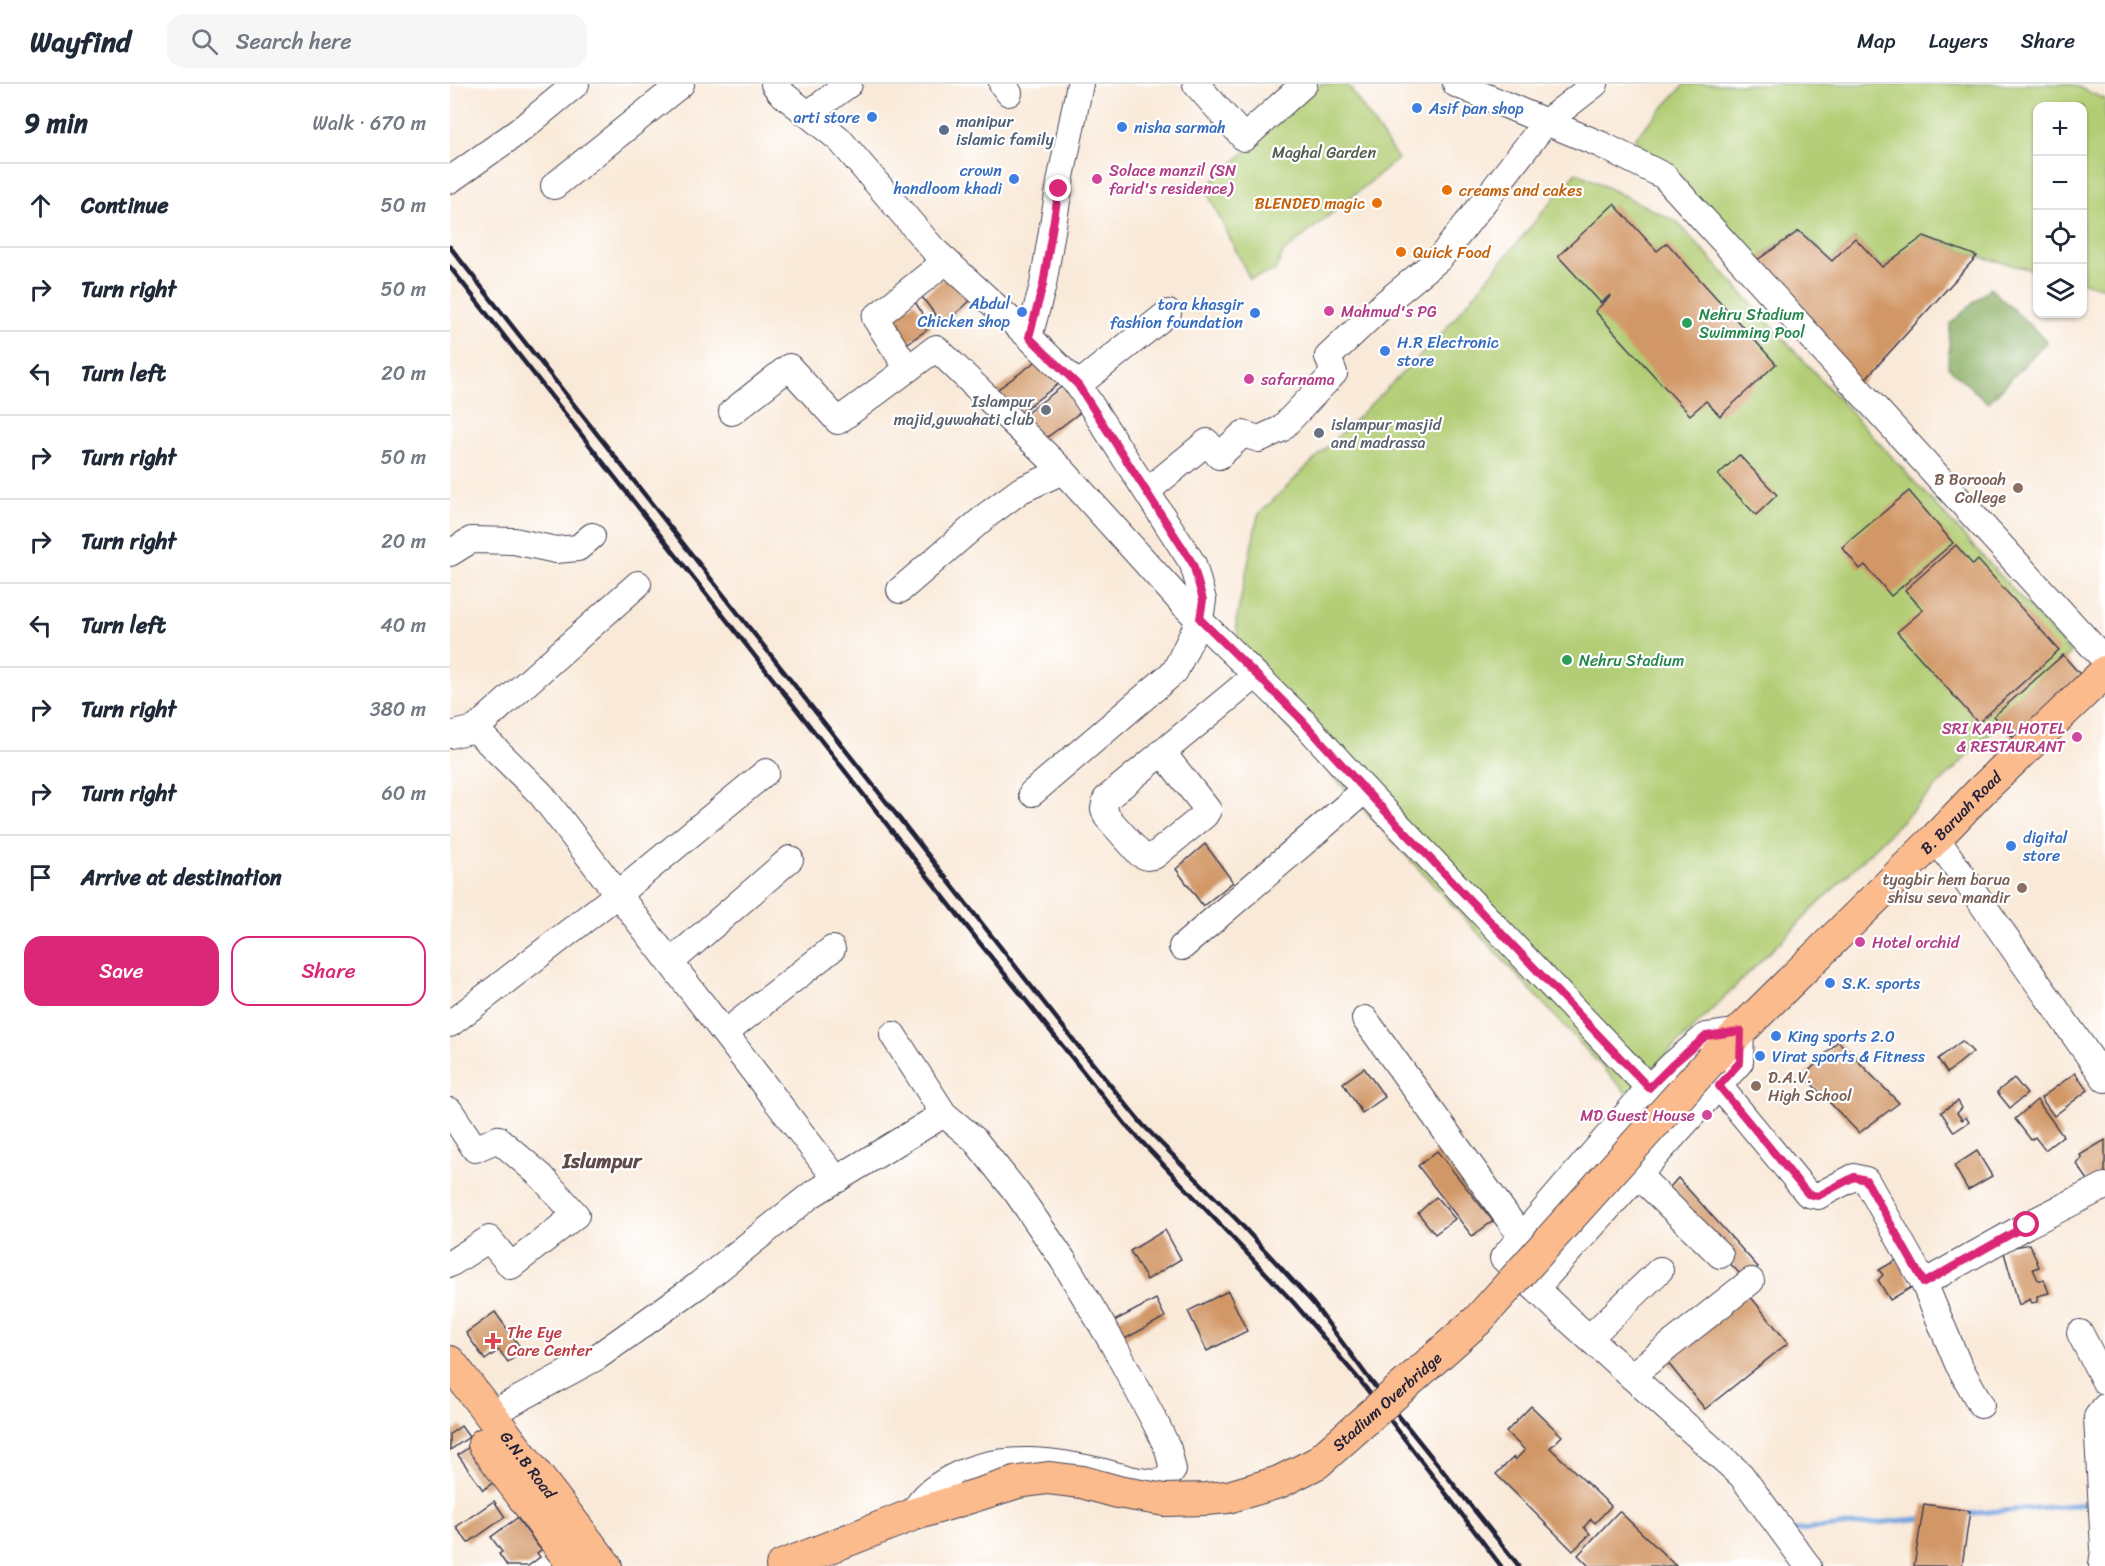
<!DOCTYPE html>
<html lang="en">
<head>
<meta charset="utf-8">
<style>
  :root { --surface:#fff; --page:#f6f6f7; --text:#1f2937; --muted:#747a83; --line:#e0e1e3; --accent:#db2777 }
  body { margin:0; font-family:Sriracha,sans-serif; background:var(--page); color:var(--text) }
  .controls { position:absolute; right:18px; top:18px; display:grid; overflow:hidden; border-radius:12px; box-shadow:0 2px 4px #0004 }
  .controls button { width:54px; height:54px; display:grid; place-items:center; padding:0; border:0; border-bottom:2px solid var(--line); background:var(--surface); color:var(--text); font:30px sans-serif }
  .stop { position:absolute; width:18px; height:18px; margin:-14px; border:4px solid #db2777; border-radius:50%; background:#fff }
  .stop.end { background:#db2777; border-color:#fff; box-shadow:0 2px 6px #0008 }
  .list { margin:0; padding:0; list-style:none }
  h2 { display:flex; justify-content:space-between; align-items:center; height:78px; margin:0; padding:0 24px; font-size:26px }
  h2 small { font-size:20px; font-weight:400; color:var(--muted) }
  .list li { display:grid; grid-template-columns:39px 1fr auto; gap:18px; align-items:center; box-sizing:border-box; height:84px; padding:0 24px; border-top:2px solid var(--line) }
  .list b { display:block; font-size:22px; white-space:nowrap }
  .list em { font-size:20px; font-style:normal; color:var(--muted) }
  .actions { display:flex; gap:12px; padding:18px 24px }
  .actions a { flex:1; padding:14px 0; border:2px solid var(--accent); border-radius:18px; text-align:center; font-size:21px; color:var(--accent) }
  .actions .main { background:var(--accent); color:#fff }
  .icon { flex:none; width:33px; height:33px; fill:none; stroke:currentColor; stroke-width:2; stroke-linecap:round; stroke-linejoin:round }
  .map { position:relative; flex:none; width:1655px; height:1482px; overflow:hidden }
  header { display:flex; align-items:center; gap:36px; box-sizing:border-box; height:84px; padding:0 30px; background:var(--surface); border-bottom:2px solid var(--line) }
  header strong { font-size:28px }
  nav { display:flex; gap:33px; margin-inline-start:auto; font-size:21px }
  .search { width:420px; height:54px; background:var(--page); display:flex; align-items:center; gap:15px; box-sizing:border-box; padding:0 21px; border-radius:18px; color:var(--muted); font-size:22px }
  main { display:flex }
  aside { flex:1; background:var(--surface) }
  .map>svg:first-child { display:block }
  .green { fill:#b2cd74; stroke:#6a7858; stroke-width:1.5 }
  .forest { fill:#8db066; stroke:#586950; stroke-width:1.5 }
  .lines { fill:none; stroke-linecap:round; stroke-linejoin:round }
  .stream { stroke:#76a5e0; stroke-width:5 }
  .building { fill:#d29766 }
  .minor-casing { stroke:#424053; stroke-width:28 }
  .major-casing { stroke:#424053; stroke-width:34 }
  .minor { stroke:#fff; stroke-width:26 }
  .major { stroke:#fbbb8d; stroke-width:32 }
  .rail { stroke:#22223b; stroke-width:4.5 }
  .major-bridge-casing { stroke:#424053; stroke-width:34; stroke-linecap:butt }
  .major-bridge { stroke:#fbbb8d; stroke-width:32 }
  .route { stroke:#db2777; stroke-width:8 }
  .shop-dot { fill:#3f7fe0; stroke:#fff; stroke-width:2 }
  .service-dot { fill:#5c6f8a; stroke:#fff; stroke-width:2 }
  .hotel-dot { fill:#d1479c; stroke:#fff; stroke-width:2 }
  .food-dot { fill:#e8710a; stroke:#fff; stroke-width:2 }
  .leisure-dot { fill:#2e9e5b; stroke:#fff; stroke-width:2 }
  .worship-dot { fill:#6b7280; stroke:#fff; stroke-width:2 }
  .education-dot { fill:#8d6e63; stroke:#fff; stroke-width:2 }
  .health-dot { fill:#e0444e; stroke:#fff; stroke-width:2 }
  .labels { text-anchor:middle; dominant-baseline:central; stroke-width:4.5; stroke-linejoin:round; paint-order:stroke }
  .shop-label { font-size:16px; fill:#366cbe; stroke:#fff; text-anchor:start }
  .service-label { font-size:16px; fill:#4e5e75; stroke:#fff; text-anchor:start }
  .park-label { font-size:16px; fill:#545e4f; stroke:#fff }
  .hotel-label { font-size:16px; fill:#b23c85; stroke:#fff; text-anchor:start }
  .food-label { font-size:16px; fill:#c56008; stroke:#fff; text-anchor:start }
  .leisure-label { font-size:16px; fill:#27864d; stroke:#fff; text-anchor:start }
  .worship-label { font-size:16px; fill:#5b616d; stroke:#fff; text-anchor:end }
  .education-label { font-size:16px; fill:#785e54; stroke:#fff; text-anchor:end }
  .street-label { font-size:16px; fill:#22223b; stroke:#fff }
  .health-label { font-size:16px; fill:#be3a42; stroke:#fff; text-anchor:start }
  .quarter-label { font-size:20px; font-weight:bold; fill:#604b4a; stroke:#fff }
</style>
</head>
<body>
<header>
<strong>Wayfind</strong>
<div class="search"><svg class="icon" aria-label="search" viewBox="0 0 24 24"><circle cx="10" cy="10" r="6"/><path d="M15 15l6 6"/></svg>Search here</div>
<nav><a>Map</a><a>Layers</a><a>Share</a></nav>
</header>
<main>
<aside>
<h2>9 min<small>Walk · 670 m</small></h2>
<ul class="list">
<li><svg class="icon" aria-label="ahead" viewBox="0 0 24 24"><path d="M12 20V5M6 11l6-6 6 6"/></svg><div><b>Continue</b></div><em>50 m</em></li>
<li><svg class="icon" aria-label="right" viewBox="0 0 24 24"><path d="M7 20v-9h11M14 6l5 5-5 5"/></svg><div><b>Turn right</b></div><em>50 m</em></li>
<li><svg class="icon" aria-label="left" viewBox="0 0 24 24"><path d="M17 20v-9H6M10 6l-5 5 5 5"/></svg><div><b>Turn left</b></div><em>20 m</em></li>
<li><svg class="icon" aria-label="right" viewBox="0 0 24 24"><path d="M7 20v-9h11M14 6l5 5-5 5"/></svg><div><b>Turn right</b></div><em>50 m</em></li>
<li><svg class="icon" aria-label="right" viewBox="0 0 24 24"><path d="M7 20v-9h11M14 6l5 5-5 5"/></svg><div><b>Turn right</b></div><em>20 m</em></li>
<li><svg class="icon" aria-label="left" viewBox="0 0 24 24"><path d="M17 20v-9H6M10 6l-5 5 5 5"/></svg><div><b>Turn left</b></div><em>40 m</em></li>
<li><svg class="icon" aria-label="right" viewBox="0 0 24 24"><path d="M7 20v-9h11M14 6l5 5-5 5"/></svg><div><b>Turn right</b></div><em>380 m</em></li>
<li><svg class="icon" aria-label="right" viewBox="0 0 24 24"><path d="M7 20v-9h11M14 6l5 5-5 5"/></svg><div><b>Turn right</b></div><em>60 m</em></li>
<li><svg class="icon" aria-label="arrive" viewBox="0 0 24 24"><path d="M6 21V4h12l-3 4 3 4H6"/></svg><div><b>Arrive at destination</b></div></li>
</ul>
<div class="actions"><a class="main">Save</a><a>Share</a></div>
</aside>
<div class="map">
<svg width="1655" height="1482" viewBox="0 0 1655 1482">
  <rect width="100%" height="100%" fill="#fff"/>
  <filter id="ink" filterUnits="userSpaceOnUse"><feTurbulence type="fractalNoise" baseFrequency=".0167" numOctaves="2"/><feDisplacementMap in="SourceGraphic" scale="12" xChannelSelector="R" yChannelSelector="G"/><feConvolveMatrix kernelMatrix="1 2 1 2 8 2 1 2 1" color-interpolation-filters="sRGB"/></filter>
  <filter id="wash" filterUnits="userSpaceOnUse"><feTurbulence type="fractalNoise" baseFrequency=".008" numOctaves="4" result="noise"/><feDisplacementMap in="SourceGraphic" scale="24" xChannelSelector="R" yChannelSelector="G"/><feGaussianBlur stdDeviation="1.35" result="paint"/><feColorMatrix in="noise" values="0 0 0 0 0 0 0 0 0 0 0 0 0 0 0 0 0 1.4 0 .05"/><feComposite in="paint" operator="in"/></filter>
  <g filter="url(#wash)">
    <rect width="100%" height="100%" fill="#f9e9d8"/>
    <!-- green -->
    <g class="green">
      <polygon points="871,0 897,0 948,75 833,169 825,187 800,195 755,104"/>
      <polygon points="1235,0 1621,0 1655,15 1655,204 1633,198 1632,22 1588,22 1587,187 1527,172 1475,152 1432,183 1405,154 1382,177 1349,145 1300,181 1228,92 1184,55"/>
      <polygon points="1126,88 1227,138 1621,569 1177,1010 795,597 786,538 808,431 989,253"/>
    </g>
    <!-- forest -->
    <polygon class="forest" points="1540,204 1597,257 1538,319 1498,283 1500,240"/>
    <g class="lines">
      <!-- stream -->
      <g class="stream">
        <polyline points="1513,1430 1637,1420"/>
        <polyline points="1340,1447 1477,1434"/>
      </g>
    </g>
    <g id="blocks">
      <!-- building -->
      <g class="building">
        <polygon points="1164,120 1207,167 1217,159 1326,280 1270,332 1256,317 1240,331 1145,227 1161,212 1160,211 1151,219 1108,172"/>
        <polygon points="1349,147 1382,177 1405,154 1432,183 1474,152 1527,172 1407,304 1300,181"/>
        <polygon points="497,192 520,217 493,241 472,213"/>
        <polygon points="465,218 481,243 452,263 435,235"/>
        <polygon points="592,273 611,298 563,334 544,308"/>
        <polygon points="614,301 632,327 583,364 565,338"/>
        <polygon points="1289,371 1327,411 1306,431 1268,391"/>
        <polygon points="1459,407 1503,459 1441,512 1415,481 1410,485 1392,463"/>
        <polygon points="1506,461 1523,481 1528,476 1609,566 1528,639 1447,548 1473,526 1455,506"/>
        <polygon points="1613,571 1635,596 1566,657 1544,632"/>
        <polygon points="755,760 783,798 753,822 726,785"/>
        <polygon points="1388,957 1449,1019 1409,1049 1354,992"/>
        <polygon points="1512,957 1523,968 1497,989 1488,975"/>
        <polygon points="914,984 935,1013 912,1029 893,999"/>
        <polygon points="1625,989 1638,1006 1604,1032 1591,1014"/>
        <polygon points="1564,994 1577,1010 1560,1024 1547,1008"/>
        <polygon points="1587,1016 1613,1052 1595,1066 1585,1053 1581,1056 1565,1035"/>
        <polygon points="1508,1017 1512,1024 1507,1029 1512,1036 1516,1033 1519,1038 1504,1048 1491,1028"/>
        <polygon points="1655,1056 1655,1088 1640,1099 1627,1080 1632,1074 1630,1071"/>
        <polygon points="987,1067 1043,1137 1022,1152 968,1082"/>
        <polygon points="1527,1067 1542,1092 1518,1106 1504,1082"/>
        <polygon points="1228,1094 1308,1183 1295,1195 1213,1111"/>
        <polygon points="986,1113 1005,1135 985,1150 968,1129"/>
        <polygon points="715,1146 731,1175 697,1196 680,1167"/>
        <polygon points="1580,1160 1589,1183 1583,1185 1588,1196 1594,1196 1599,1209 1587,1212 1587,1218 1582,1219 1580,1215 1569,1221 1553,1165"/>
        <polygon points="1448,1175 1462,1203 1440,1216 1428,1196 1433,1191 1429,1186"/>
        <polygon points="778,1207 797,1247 757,1267 738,1227"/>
        <polygon points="1296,1207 1338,1259 1255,1325 1214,1274"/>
        <polygon points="706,1215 715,1233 673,1256 664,1237"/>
        <polygon points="45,1228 73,1267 58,1278 49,1266 35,1276 16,1249"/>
        <polygon points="1081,1322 1112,1352 1100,1364 1161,1422 1145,1439 1141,1435 1134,1443 1140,1450 1123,1467 1046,1390 1064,1373 1065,1376 1075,1366 1056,1348"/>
        <polygon points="11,1342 19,1353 0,1366 0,1350"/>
        <polygon points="23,1360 48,1395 33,1406 8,1371"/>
        <polygon points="44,1417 55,1433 18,1459 6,1443"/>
        <polygon points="1474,1420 1520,1427 1512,1482 1464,1482"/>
        <polygon points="1169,1427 1226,1482 1139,1482 1128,1471"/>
        <polygon points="67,1434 91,1466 87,1469 90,1473 78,1482 57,1482 49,1470 52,1468 41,1453"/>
      </g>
    </g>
  </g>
  <g filter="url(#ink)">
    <use href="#blocks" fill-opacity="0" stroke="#424053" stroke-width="1.5"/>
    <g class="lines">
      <!-- minor casing -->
      <g class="minor-casing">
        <g id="minor">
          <polyline points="324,0 330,8 389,55 483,165 579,253 628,301 743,480 753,516 750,535 725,587 582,709"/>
          <polyline points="552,0 559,9"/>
          <polyline points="746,0 794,54 854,0"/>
          <polyline points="358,30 399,0"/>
          <polyline points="1096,38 1152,61 1214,92 1655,576"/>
          <polyline points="1096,38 1145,0"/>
          <polyline points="0,96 69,47 126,0"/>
          <polyline points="104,102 231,0"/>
          <polyline points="579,253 593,201 611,93 630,0"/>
          <polyline points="458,285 425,234 496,177"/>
          <polyline points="628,301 718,229"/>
          <polyline points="282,328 339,283 388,337 486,264 613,387"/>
          <polyline points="697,407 757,358 769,372 793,350 809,355 831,345 884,289 878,273 935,219 990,174 1096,38 1006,0"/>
          <polyline points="0,469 21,456 64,457 106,466 128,464 142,452"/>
          <polyline points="450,506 537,431 571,406 613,387 734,521 849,633 915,706 732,863"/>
          <polyline points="25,645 188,500"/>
          <polyline points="0,651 25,645 91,710 387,1096"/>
          <polyline points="712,668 758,726 755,731 704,772 697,773 690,770 657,733 654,725 656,715 805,592"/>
          <polyline points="915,706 1199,1004"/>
          <polyline points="1486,754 1655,995"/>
          <polyline points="221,878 340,775"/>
          <polyline points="915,935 1071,1152"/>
          <polyline points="0,940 168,810 316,688"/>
          <polyline points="275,949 382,865"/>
          <path d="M443,951l51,79 30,25 43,54 46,67 49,82 44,82 12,25 5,21 -10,13c-20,1 -39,-6 -59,-11 -47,-11 -99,-19 -145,2 -21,10 -36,20 -47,41"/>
          <polyline points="1269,1002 1358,1110 1368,1112 1404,1093 1416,1096 1474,1199 1508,1280 1531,1321"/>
          <polyline points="0,1027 25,1065 48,1055 91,1092 126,1131 61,1182 39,1155 0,1180"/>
          <polyline points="1188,1091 1270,1171"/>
          <polyline points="1474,1199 1577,1141 1655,1102"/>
          <polyline points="1086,1204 1290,978 1291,947 1256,952 1222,981 1199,1004 1053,1174 1119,1236 1291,1391 1358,1482"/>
          <polyline points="1630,1249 1655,1298"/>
          <polyline points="1139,1254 1210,1186"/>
          <polyline points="1181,1292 1301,1197"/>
          <polyline points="39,1331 147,1273 247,1202 361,1111 494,1030"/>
          <polyline points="1652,1482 1654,1465 1647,1333 1655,1323"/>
        </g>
      </g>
      <!-- major casing -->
      <g class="major-casing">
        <g id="major">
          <path id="s1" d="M1262,975l224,-221 44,-46 125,-120"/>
          <path id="s2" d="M0,1278l156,204"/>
          <polyline points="34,1360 124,1482"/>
          <polyline points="332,1482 462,1431 514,1415"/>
        </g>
      </g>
      <!-- minor -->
      <use href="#minor" class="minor"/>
      <!-- major -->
      <use href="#major" class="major"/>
      <!-- rail -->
      <g class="rail">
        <polyline points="0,163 625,958 693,1041 788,1137 863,1219 920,1296 1069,1482"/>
        <polyline points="0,183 529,858 676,1041 844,1219 912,1299 1051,1482"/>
      </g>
      <!-- major-bridge casing -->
      <g class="major-bridge-casing">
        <g id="major-bridge">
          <path id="s3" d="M514,1415l54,-17 30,-4 34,4 36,10 47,8 41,-1 22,-2 51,-15 38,-19 161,-143 234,-261"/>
        </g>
      </g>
      <!-- major-bridge -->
      <use href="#major-bridge" class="major-bridge"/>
    </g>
  </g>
  <g class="lines" filter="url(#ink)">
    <!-- route -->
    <polyline class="route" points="609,105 593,201 579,253 628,301 743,480 753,516 750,535 849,633 915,706 1199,1004 1222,981 1256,952 1291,947 1290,978 1269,1002 1358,1110 1368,1112 1404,1093 1416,1096 1474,1199 1577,1141"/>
  </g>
  <!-- markers -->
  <g class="shop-dot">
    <circle cx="967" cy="24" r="6"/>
    <circle cx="422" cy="33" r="6"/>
    <circle cx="672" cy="43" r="6"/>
    <circle cx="564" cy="95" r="6"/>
    <circle cx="572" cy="228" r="6"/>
    <circle cx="805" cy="229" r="6"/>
    <circle cx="935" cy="267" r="6"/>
    <circle cx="1561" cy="762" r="6"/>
    <circle cx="1380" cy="899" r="6"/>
    <circle cx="1326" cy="952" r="6"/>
    <circle cx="1310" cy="972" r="6"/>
  </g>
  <circle class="service-dot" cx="494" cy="46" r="6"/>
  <g class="hotel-dot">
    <circle cx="647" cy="95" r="6"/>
    <circle cx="879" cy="227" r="6"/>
    <circle cx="799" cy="295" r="6"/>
    <circle cx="1627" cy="653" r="6"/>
    <circle cx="1410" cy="858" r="6"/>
    <circle cx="1257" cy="1031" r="6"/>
  </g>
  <g class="food-dot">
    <circle cx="997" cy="106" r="6"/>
    <circle cx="927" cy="119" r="6"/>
    <circle cx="951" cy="168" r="6"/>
  </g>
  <g class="leisure-dot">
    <circle cx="1237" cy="239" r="6"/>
    <circle cx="1117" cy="576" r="6"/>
  </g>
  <g class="worship-dot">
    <circle cx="596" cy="326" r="6"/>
    <circle cx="869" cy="349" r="6"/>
  </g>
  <g class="education-dot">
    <circle cx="1568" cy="404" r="6"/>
    <circle cx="1572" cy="804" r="6"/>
    <circle cx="1306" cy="1002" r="6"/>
  </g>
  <path class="health-dot" d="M40 1248h6v6h6v6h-6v6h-6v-6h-6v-6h6z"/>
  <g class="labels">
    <!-- shop labels -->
    <g class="shop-label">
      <text x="979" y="24">Asif pan shop</text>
      <text x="410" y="33" text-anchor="end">arti store</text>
      <text x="684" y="43">nisha sarmah</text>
      <text x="552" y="86" text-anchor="end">crown<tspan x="552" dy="18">handloom khadi</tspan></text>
      <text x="560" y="219" text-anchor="end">Abdul<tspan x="560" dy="18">Chicken shop</tspan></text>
      <text x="793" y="220" text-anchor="end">tora khasgir<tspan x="793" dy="18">fashion foundation</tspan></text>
      <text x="947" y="258">H.R Electronic<tspan x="947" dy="18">store</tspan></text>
      <text x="1573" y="753">digital<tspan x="1573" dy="18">store</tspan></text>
      <text x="1392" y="899">S.K. sports</text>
      <text x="1338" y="952">King sports 2.0</text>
      <text x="1322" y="972">Virat sports &amp; Fitness</text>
    </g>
    <!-- service labels -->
    <g class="service-label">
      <text x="506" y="37">manipur<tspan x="506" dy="18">islamic family</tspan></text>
    </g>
    <!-- park labels -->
    <g class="park-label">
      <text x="874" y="68">Maghal Garden</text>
    </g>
    <!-- hotel labels -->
    <g class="hotel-label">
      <text x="659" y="86">Solace manzil (SN<tspan x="659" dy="18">farid's residence)</tspan></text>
      <text x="891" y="227">Mahmud's PG</text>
      <text x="811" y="295">safarnama</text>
      <text x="1615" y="644" text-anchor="end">SRI KAPIL HOTEL<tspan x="1615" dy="18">&amp; RESTAURANT</tspan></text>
      <text x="1422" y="858">Hotel orchid</text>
      <text x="1245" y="1031" text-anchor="end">MD Guest House</text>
    </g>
    <!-- food labels -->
    <g class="food-label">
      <text x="1009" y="106">creams and cakes</text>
      <text x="915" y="119" text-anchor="end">BLENDED magic</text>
      <text x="963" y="168">Quick Food</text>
    </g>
    <!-- leisure labels -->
    <g class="leisure-label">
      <text x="1249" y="230">Nehru Stadium<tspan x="1249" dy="18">Swimming Pool</tspan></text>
      <text x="1129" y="576">Nehru Stadium</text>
    </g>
    <!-- worship labels -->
    <g class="worship-label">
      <text x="584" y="317">Islampur<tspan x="584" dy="18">majid,guwahati club</tspan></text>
      <text x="881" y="340" text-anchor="start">islampur masjid<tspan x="881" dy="18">and madrassa</tspan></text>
    </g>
    <!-- education labels -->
    <g class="education-label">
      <text x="1556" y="395">B Borooah<tspan x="1556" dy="18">College</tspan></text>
      <text x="1560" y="795">tyagbir hem barua<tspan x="1560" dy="18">shisu seva mandir</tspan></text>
      <text x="1318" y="993" text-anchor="start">D.A.V.<tspan x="1318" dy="18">High School</tspan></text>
    </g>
    <!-- street labels -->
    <g class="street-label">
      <text stroke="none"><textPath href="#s1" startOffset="350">B. Baruah Road</textPath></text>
      <text stroke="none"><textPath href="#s3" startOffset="458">Stadium Overbridge</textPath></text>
      <text stroke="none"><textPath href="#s2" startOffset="129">G.N.B Road</textPath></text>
    </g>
    <!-- health labels -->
    <g class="health-label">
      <text x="57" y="1248">The Eye<tspan x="57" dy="18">Care Center</tspan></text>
    </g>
    <!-- quarter labels -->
    <g class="quarter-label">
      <text x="152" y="1077">Islumpur</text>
    </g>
  </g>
</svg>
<div class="controls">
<button>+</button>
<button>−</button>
<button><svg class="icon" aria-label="locate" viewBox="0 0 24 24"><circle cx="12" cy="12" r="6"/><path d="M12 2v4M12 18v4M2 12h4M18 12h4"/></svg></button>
<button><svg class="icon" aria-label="layers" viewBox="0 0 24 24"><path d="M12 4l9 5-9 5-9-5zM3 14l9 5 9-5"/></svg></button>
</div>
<div class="stop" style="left:1577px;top:1141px"></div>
<div class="stop end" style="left:609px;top:105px"></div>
</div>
</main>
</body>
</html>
